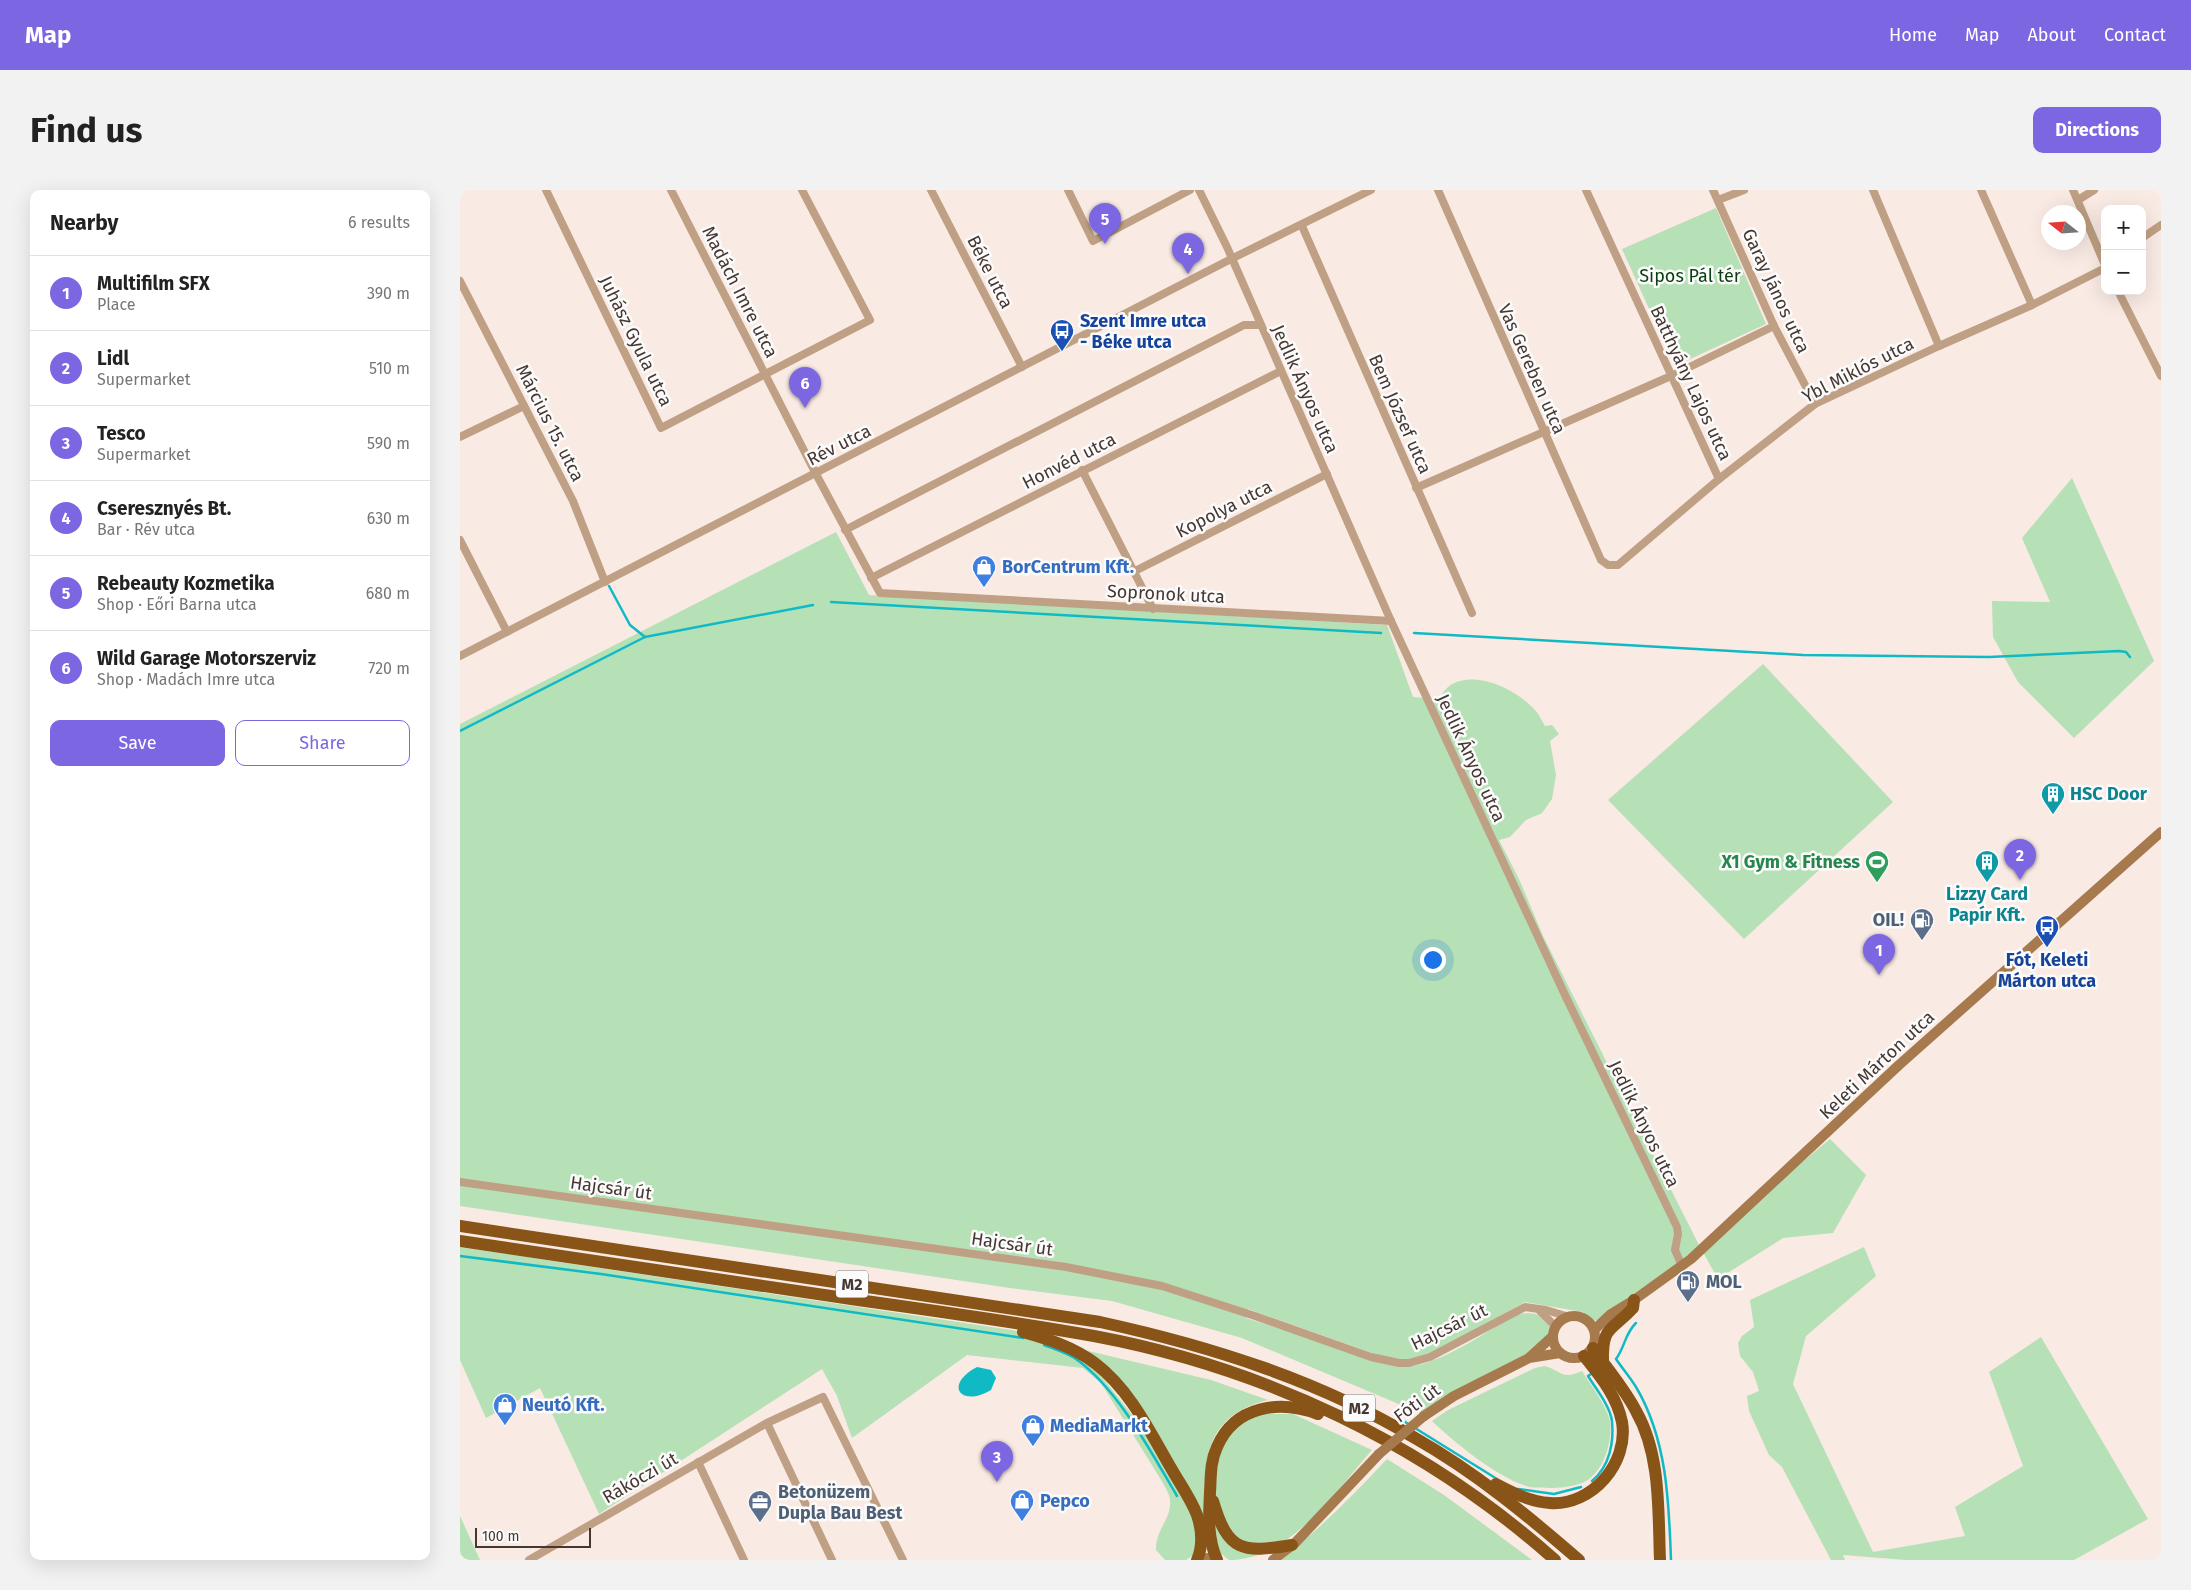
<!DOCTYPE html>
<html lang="en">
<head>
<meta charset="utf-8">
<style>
  :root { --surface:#fff; --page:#f2f2f2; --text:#222; --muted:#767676; --line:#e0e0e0; --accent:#7d66e2 }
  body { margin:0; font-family:"Fira Sans",sans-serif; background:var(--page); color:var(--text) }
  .controls { position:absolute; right:15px; top:15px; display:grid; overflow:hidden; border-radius:10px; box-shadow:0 5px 20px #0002 }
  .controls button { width:45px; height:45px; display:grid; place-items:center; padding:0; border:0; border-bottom:1px solid var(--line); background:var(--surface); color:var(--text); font:25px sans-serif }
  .compass { position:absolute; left:1581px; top:15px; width:45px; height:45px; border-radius:50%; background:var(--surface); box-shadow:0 5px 20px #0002; rotate:287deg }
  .scale { position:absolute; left:15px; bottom:12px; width:116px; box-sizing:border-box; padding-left:5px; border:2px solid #463732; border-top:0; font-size:14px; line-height:18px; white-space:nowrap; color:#463732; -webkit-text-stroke:4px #fbfbfb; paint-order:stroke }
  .you { position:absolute; left:972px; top:769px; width:18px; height:18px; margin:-12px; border:4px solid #fff; border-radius:50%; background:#1a73e8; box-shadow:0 0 0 8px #1a73e833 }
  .badge { display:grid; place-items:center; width:32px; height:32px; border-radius:50%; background:var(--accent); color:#fff; font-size:16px; font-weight:700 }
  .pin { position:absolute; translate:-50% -41px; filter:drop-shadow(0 1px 2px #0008) }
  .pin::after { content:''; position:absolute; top:26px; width:18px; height:15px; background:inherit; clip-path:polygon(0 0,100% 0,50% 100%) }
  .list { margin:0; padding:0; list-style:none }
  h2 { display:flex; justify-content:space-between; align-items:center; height:65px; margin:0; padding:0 20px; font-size:21px }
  h2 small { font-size:16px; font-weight:400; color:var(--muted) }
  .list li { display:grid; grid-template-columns:32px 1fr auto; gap:15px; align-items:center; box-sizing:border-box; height:75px; padding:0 20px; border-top:1px solid var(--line) }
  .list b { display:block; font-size:19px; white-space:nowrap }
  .list p { margin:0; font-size:16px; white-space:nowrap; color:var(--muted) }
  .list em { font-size:16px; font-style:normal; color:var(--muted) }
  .actions { display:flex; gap:10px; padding:15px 20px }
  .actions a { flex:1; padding:11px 0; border:1px solid var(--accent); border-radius:10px; text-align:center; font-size:18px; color:var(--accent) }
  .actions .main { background:var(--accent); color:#fff }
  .map { position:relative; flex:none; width:1701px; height:1370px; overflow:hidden; border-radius:10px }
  header { display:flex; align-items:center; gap:30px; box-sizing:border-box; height:70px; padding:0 25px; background:var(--accent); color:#fff }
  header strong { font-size:24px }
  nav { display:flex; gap:28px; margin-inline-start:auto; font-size:18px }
  .intro { display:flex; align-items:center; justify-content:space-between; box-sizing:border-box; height:120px; padding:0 30px }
  h1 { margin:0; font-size:35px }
  .button { padding:12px 22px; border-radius:10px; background:var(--accent); color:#fff; font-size:18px; font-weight:700 }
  main { display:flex; gap:30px; padding:0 30px }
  aside { flex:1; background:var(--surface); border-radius:10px; box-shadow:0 5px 20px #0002 }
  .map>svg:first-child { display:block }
  .green { fill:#b6e0b6 }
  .water { fill:#10bac5 }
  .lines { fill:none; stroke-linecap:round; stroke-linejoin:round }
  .stream { stroke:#10bac5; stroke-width:2.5 }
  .minor { stroke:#c0a084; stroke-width:8 }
  .secondary { stroke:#a77a4e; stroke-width:10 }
  .trunk { stroke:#885418; stroke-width:12 }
  .secondary-bridge { stroke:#a77a4e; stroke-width:10 }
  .labels { text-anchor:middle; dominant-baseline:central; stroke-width:5; stroke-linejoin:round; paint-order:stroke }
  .shield { fill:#fbfbfb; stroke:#7c726e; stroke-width:1 }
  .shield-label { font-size:16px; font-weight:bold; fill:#463732 }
  .street-label { font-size:18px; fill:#463732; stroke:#fbfbfb }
  .park-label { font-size:18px; fill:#0b3f12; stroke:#fbfbfb }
  .transit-label { font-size:18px; font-weight:bold; fill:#164399; stroke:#fbfbfb; text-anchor:start }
  .shop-label { font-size:18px; font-weight:bold; fill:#366cbe; stroke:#fbfbfb; text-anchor:start }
  .culture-label { font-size:18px; font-weight:bold; fill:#0d838f; stroke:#fbfbfb; text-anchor:start }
  .leisure-label { font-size:18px; font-weight:bold; fill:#27864d; stroke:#fbfbfb; text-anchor:end }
  .service-label { font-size:18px; font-weight:bold; fill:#4e5e75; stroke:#fbfbfb; text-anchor:start }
</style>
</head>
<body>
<header>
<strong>Map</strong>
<nav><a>Home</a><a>Map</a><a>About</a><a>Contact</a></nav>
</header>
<div class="intro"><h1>Find us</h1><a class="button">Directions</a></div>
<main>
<aside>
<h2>Nearby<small>6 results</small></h2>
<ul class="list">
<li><span class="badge">1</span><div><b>Multifilm SFX</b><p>Place</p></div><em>390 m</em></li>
<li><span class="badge">2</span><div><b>Lidl</b><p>Supermarket</p></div><em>510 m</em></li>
<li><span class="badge">3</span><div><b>Tesco</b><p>Supermarket</p></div><em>590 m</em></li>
<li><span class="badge">4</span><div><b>Cseresznyés Bt.</b><p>Bar · Rév utca</p></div><em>630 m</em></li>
<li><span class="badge">5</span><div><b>Rebeauty Kozmetika</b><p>Shop · Eőri Barna utca</p></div><em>680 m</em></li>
<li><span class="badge">6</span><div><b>Wild Garage Motorszerviz</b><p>Shop · Madách Imre utca</p></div><em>720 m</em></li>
</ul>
<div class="actions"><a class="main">Save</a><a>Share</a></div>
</aside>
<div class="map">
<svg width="1701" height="1370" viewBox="0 0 1701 1370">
  <rect width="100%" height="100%" fill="#f9eae4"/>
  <!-- green -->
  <g class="green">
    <polygon points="1256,18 1306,134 1215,176 1162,59"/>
    <polygon points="1612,288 1694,471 1614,548 1558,492 1533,447 1532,411 1590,412 1562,348"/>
    <path d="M376,342l33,63 518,30 26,72 25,2c3,-3 6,-9 10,-12 25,-19 68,2 87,23 4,4 7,11 10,16l7,-1 7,9 -9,7 6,34 -4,24 -10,14 -16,7 -16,17 -11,3 20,39 25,59 156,309 130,-108 36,36 -33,58 -50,5 -65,41 -18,-32 -103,73 -7,2 -7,-10 -58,-10 -91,50 -25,9 -23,-3 -14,-5 -124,-44 -2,9 152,48c34,5 86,-33 115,-50 16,-5 34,-5 38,15l-4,8 -9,9 -118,65 -178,-75 -130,-37 -102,-13 -550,-82v-482z"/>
    <polygon points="1303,474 1433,612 1284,749 1148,610"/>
    <path d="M0,1057l565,85 30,13 42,26 40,50 46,74 12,27 3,20 -6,14 -6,4h-21l-9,-10c-1,-19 16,-33 14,-49 0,-7 -5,-13 -7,-18l-62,-100 -18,-15 -116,-13 -115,83 -15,-42 -15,-27 -223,145 -59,-126 -54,30 -26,-58z"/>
    <polygon points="1404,1057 1416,1086 1346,1146 1333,1194 1413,1362 1505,1346 1495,1317 1563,1276 1529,1182 1581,1147 1688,1329 1614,1370 1446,1370 1383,1365 1385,1370 1371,1370 1322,1277 1309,1265 1289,1221 1287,1206 1299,1201 1293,1182 1280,1166 1278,1153 1282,1146 1294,1137 1290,1110"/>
    <path d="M620,1159l131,31 57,20c-71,17 -64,72 -62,131l-54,-104z"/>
    <path d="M1085,1176c18,6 17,14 37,5 8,13 25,35 28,50 3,20 -7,54 -28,62 -10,4 -24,5 -34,5 -6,-1 -13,0 -19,-1 -31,-9 -74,-44 -97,-66l16,-11 87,-42z"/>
    <path d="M803,1224h30l79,36c-37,42 -82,110 -143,110l-10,-8 -4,-9c-1,-40 -10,-93 27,-120 5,-4 14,-6 21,-9z"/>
    <path d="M927,1269l57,36 88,65h-254c41,-29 74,-64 109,-101z"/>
    <polygon points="0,1326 20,1370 0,1370"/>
  </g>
  <!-- water -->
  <path class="water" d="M517,1177l14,3 5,8 -5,12c-30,18 -48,-5 -14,-23z"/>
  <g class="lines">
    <!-- stream -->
    <g class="stream">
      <polyline points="149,396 170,435 185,447"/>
      <polyline points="371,412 921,443"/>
      <polyline points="954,443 1343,465 1529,467 1659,461 1666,462 1670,467"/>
      <polyline points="0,541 185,447 353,415"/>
      <polyline points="0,1066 141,1084 563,1148"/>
      <path d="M1176,1133c-11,10 -11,24 -20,36 6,9 14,18 20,28 31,52 33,115 35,173"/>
      <path d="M584,1155c10,4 23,8 32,14 42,30 75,93 101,137"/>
      <path d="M1131,1184l-3,2c8,13 22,30 24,45 2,21 -2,45 -20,60"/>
      <polyline points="934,1225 950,1235"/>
      <polyline points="955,1238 1037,1289"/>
      <polyline points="1058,1299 1094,1304 1121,1297"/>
    </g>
    <!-- minor -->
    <g class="minor">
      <polyline points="86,0 201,238 410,130 342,0"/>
      <polyline points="211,0 356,284 420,403 931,431"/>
      <polyline points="471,0 562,177"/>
      <polyline points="608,0 633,51 730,0"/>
      <polyline points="739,0 767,57 931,431 1105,805 1217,1037 1218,1044 1215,1060 1222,1076"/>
      <polyline points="978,0 1141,370 1148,375 1158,375 1259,289 1355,214 1479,156 1572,115 1645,78"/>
      <polyline points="1126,0 1259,289"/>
      <polyline points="1253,0 1314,136 1355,214"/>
      <polyline points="1413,0 1479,156"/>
      <polyline points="1521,0 1572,115"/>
      <polyline points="1613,0 1645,75"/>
      <polyline points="1258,10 1284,0"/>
      <polyline points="1618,10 1634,0"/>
      <polyline points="842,36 1012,423"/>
      <polyline points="1682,48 1701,35"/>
      <polyline points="0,91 113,311 145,392"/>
      <polyline points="1658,101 1701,186"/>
      <polyline points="0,247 64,216"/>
      <polyline points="622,280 693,419"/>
      <polyline points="956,298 1211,186 1314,136"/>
      <polyline points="385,340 784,135 800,135"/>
      <polyline points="0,350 47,442"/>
      <polyline points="675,381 867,284"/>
      <polyline points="411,388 821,181"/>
      <polyline points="0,466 771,69 911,0"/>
      <polyline points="0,992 606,1077 702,1096 795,1126 911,1167 939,1173 949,1173 970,1167 1065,1117 1086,1120 1109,1127"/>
      <polyline points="1079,1120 1096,1137"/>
      <polyline points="307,1233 372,1370"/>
      <polyline points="238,1272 284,1370"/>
      <polyline points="69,1370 307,1233 363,1207 443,1370"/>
    </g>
    <!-- secondary -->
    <g class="secondary">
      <circle cx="1114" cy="1147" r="21"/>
      <polyline points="1135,1139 1151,1124 1174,1110 1231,1069 1439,875 1701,642"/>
      <polyline points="1070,1167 1093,1146"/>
      <polyline points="964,1226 994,1206 1069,1168 1100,1163"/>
      <polyline points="739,1370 747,1368 758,1370"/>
      <polyline points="813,1370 835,1353 919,1264"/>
    </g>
    <!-- trunk -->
    <g class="trunk">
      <path d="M0,1036l640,96c110,24 218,58 315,116 60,34 112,77 164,122"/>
      <path d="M0,1051c133,20 265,39 398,59 79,11 158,22 236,36 171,32 331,108 461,224"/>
      <path d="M563,1142c25,7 51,15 73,32 34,26 54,68 75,104 9,16 20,31 26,47 5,15 6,31 0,45"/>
      <path d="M1133,1158c14,21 31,40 43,63 25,44 22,99 24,149"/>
      <path d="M1143,1172c-1,-37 8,-30 30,-54l1,-8"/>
      <path d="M1036,1294c17,9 35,18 54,19 42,3 79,-40 72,-81 -5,-26 -22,-46 -38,-66"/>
      <path d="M753,1311c15,51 29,52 79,44"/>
      <path d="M757,1370c-10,-23 -8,-44 -7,-68 1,-15 0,-30 7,-45 18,-42 63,-47 101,-33"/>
    </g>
    <!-- secondary-bridge -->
    <polyline class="secondary-bridge" points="919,1264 964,1226"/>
  </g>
  <!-- icons -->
  <defs>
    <g id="bus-pin" transform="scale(1.25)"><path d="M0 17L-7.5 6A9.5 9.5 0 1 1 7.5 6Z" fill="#1a4fb4" stroke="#fbfbfb"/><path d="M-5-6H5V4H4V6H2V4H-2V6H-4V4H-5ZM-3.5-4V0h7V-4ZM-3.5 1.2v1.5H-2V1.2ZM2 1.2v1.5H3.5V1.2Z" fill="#fff"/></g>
    <g id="shop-pin" transform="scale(1.25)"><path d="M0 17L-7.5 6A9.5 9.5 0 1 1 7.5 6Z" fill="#3f7fe0" stroke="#fbfbfb"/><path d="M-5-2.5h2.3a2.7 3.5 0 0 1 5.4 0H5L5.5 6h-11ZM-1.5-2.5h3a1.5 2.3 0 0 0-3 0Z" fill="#fff"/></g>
    <g id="building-pin" transform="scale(1.25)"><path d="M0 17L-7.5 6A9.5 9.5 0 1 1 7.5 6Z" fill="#0f9aa8" stroke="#fbfbfb"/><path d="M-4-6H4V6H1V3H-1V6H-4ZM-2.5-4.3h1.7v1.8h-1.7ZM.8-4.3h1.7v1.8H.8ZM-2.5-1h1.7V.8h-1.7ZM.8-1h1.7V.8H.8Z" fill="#fff"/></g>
    <g id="stadium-pin" transform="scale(1.25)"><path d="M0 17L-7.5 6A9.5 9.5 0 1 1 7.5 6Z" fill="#2e9e5b" stroke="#fbfbfb"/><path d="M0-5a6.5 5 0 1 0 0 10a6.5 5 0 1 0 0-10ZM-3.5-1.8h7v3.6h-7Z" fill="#fff"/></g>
    <g id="fuel-pin" transform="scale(1.25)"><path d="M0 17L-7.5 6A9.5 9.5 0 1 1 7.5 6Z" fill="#5c6f8a" stroke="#fbfbfb"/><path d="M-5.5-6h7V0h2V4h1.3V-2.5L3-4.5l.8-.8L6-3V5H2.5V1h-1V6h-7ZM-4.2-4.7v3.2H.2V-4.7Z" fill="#fff"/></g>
    <g id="office-pin" transform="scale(1.25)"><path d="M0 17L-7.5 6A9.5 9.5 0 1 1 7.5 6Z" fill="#5c6f8a" stroke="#fbfbfb"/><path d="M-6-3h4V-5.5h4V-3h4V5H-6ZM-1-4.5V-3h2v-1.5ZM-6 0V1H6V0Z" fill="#fff"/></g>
  </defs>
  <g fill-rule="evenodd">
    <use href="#bus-pin" x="602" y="141"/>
    <use href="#shop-pin" x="524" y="377"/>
    <use href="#building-pin" x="1593" y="604"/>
    <use href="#stadium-pin" x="1417" y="672"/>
    <use href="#building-pin" x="1527" y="672"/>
    <use href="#fuel-pin" x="1462" y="730"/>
    <use href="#bus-pin" x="1587" y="737"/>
    <use href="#fuel-pin" x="1228" y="1092"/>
    <use href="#shop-pin" x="45" y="1215"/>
    <use href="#shop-pin" x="573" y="1236"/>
    <use href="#shop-pin" x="562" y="1311"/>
    <use href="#office-pin" x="300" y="1312"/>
  </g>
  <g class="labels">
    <!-- shield labels -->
    <g class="shield">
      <rect x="376" y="1080.5" width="32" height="27" rx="4"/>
      <rect x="883" y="1204.5" width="32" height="27" rx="4"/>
    </g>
    <g class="shield-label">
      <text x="392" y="1094">M2</text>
      <text x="899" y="1218">M2</text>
    </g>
    <!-- street labels -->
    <g class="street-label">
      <text transform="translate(530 82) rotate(63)">Béke utca</text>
      <text transform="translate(1316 101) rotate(65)">Garay János utca</text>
      <text transform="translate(280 102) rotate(63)">Madách Imre utca</text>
      <text transform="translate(176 151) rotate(64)">Juhász Gyula utca</text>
      <text transform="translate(1072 179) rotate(66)">Vas Gereben utca</text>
      <text transform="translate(1398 180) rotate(-27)">Ybl Miklós utca</text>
      <text transform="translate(1231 193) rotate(65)">Batthyány Lajos utca</text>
      <text transform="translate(845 199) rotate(66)">Jedlik Ányos utca</text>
      <text transform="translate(940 224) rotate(66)">Bem József utca</text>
      <text transform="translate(90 233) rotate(63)">Március 15. utca</text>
      <text transform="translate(379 255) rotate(-27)">Rév utca</text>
      <text transform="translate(609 271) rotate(-27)">Honvéd utca</text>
      <text transform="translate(764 319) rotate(-27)">Kopolya utca</text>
      <text transform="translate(706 404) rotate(3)">Sopronok utca</text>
      <text transform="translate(1011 568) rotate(65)">Jedlik Ányos utca</text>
      <text transform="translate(1417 875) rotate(-43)">Keleti Márton utca</text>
      <text transform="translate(1184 934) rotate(64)">Jedlik Ányos utca</text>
      <text transform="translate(151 998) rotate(8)">Hajcsár út</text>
      <text transform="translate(552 1054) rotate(8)">Hajcsár út</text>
      <text transform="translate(989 1137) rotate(-26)">Hajcsár út</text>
      <text transform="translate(957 1213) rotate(-36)">Fóti út</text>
      <text transform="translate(180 1288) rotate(-30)">Rákóczi út</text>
    </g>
    <!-- park labels -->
    <g class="park-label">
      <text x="1230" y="86">Sipos Pál tér</text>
    </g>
    <!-- transit labels -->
    <g class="transit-label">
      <text x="620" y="131">Szent Imre utca<tspan x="620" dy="21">- Béke utca</tspan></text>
      <text x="1587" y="770" text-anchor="middle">Fót, Keleti<tspan x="1587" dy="21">Márton utca</tspan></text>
    </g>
    <!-- shop labels -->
    <g class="shop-label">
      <text x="542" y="377">BorCentrum Kft.</text>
      <text x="62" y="1215">Neutó Kft.</text>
      <text x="590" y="1236">MediaMarkt</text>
      <text x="580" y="1311">Pepco</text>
    </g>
    <!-- culture labels -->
    <g class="culture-label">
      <text x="1610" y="604">HSC Door</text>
      <text x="1527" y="704" text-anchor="middle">Lizzy Card<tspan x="1527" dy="21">Papír Kft.</tspan></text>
    </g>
    <!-- leisure labels -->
    <g class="leisure-label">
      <text x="1400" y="672">X1 Gym &amp; Fitness</text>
    </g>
    <!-- service labels -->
    <g class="service-label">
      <text x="1444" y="730" text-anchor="end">OIL!</text>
      <text x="1246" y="1092">MOL</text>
      <text x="318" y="1302">Betonüzem<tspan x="318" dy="21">Dupla Bau Best</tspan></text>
    </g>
  </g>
</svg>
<div class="controls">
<button>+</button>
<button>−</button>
</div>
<svg class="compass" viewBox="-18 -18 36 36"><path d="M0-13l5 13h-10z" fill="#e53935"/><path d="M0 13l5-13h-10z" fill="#767676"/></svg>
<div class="scale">100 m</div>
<div class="you"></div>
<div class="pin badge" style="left:1419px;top:785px">1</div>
<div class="pin badge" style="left:1560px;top:690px">2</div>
<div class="pin badge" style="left:537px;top:1292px">3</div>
<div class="pin badge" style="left:728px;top:84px">4</div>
<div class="pin badge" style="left:645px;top:54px">5</div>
<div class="pin badge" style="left:345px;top:218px">6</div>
</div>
</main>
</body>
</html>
